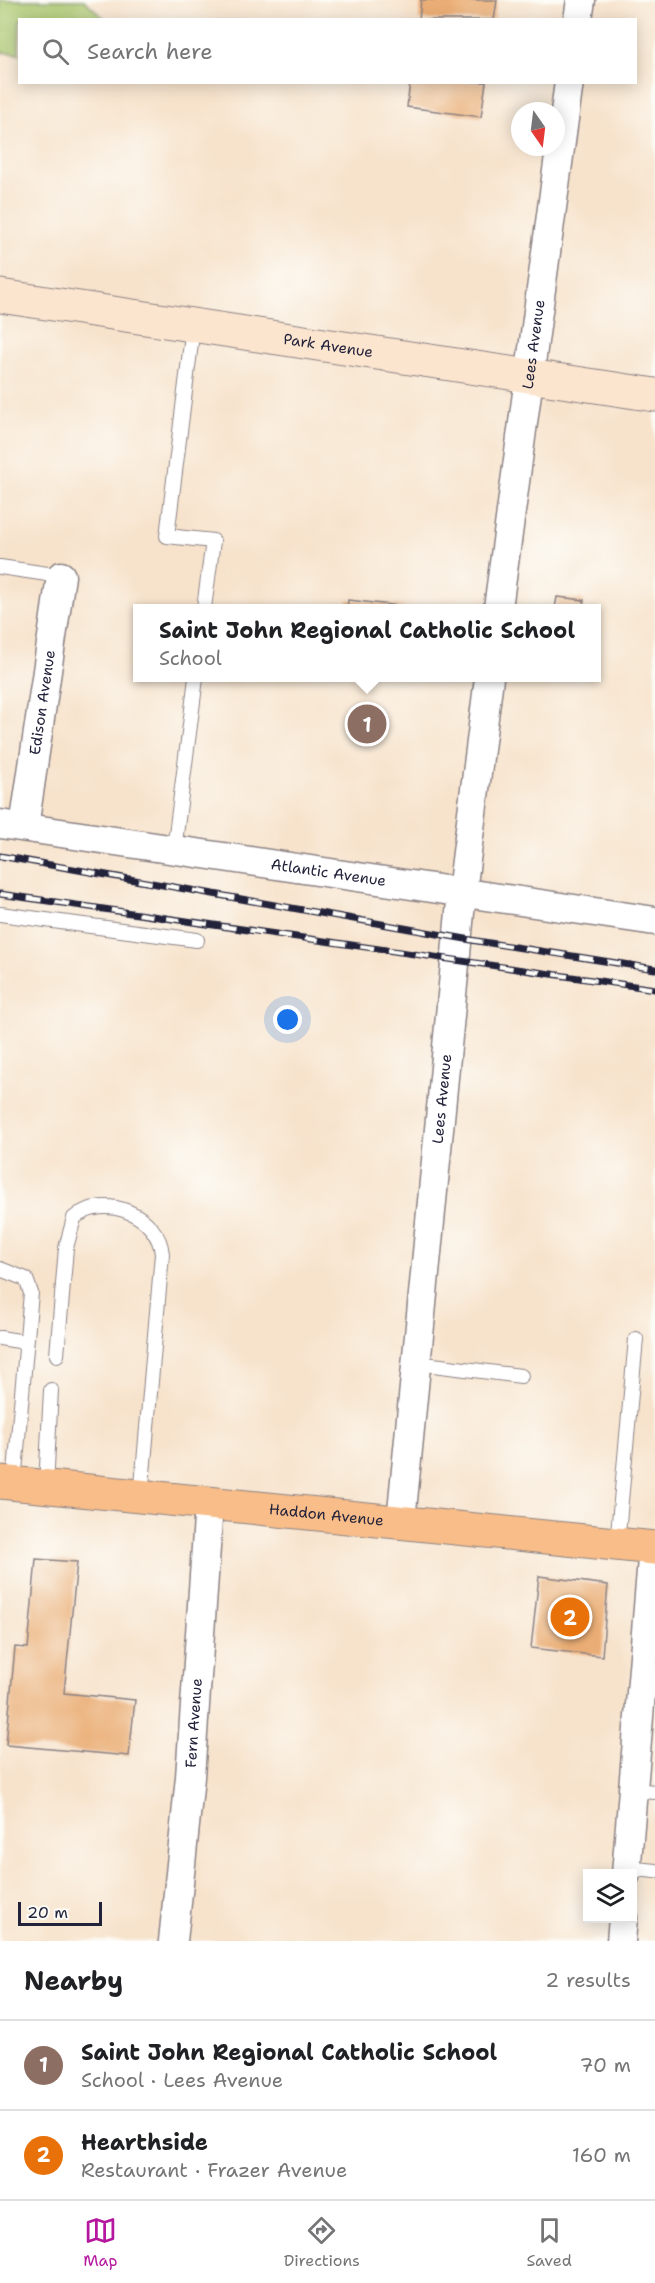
<!DOCTYPE html>
<html lang="en">
<head>
<meta charset="utf-8">
<style>
  :root { --surface:#fff; --page:#f6f6f6; --text:#202124; --muted:#757577; --line:#e0e0e0; --accent:#b5179e }
  body { margin:0; font-family:"Shantell Sans",sans-serif; background:var(--page); color:var(--text) }
  .controls { position:absolute; right:18px; bottom:18px; display:grid; overflow:hidden; border-radius:0px; box-shadow:0 3px 15px #0003 }
  .controls button { width:54px; height:54px; display:grid; place-items:center; padding:0; border:0; border-bottom:2px solid var(--line); background:var(--surface); color:var(--text); font:30px sans-serif }
  .compass { position:absolute; left:511px; top:102px; width:54px; height:54px; border-radius:50%; background:var(--surface); box-shadow:0 3px 15px #0003; rotate:166deg }
  .scale { position:absolute; left:18px; bottom:15px; width:84px; box-sizing:border-box; padding-left:6px; border:3px solid #22223b; border-top:0; font-size:16px; line-height:21px; white-space:nowrap; color:#22223b; -webkit-text-stroke:4px #fdfcf7; paint-order:stroke }
  .you { position:absolute; left:288px; top:1020px; width:21px; height:21px; margin:-15px; border:4px solid #fff; border-radius:50%; background:#1a73e8; box-shadow:0 0 0 9px #1a73e833 }
  .badge { display:grid; place-items:center; width:39px; height:39px; border-radius:50%; background:var(--accent); color:#fff; font-size:20px; font-weight:700 }
  .pin { position:absolute; translate:-50% -50%; border:3px solid #fff; box-shadow:0 2px 6px #0006 }
  .popup { position:absolute; left:133px; top:604px; width:468px; height:78px; box-sizing:border-box; display:grid; place-content:center; border-radius:0px; background:var(--surface); filter:drop-shadow(0 2px 4px #0005); font-size:20px; white-space:nowrap; color:var(--muted) }
  .popup b { font-size:22px; color:var(--text) }
  .popup::after { content:''; position:absolute; left:50%; top:100%; margin-left:-12px; border:12px solid transparent; border-top-color:var(--surface) }
  .list { margin:0; padding:0; list-style:none }
  h2 { display:flex; justify-content:space-between; align-items:center; height:78px; margin:0; padding:0 24px; font-size:26px }
  h2 small { font-size:20px; font-weight:400; color:var(--muted) }
  .list li { display:grid; grid-template-columns:39px 1fr auto; gap:18px; align-items:center; box-sizing:border-box; height:90px; padding:0 24px; border-top:2px solid var(--line) }
  .list b { display:block; font-size:22px; white-space:nowrap }
  .list p { margin:0; font-size:20px; white-space:nowrap; color:var(--muted) }
  .list em { font-size:20px; font-style:normal; color:var(--muted) }
  .icon { flex:none; width:33px; height:33px; fill:none; stroke:currentColor; stroke-width:2; stroke-linecap:round; stroke-linejoin:round }
  .map { position:relative; flex:none; width:655px; height:1941px; overflow:hidden }
  .search { position:absolute; background:var(--surface); box-shadow:0 3px 15px #0003; left:18px; right:18px; top:18px; height:66px; display:flex; align-items:center; gap:15px; box-sizing:border-box; padding:0 21px; border-radius:0px; color:var(--muted); font-size:22px }
  .sheet { height:258px; background:var(--surface) }
  nav { display:flex; justify-content:space-around; align-items:center; box-sizing:border-box; height:84px; border-top:2px solid var(--line); background:var(--surface); font-size:16px; color:var(--muted) }
  nav a { display:grid; justify-items:center; gap:3px }
  nav .on { color:var(--accent) }
  .map>svg:first-child { display:block }
  .green { fill:#acc86f; stroke:#677555; stroke-width:1.5 }
  .building { fill:#eaad75 }
  .lines { fill:none; stroke-linecap:round; stroke-linejoin:round }
  .lane-casing { stroke:#8c8284; stroke-width:16 }
  .street-casing { stroke:#8c8284; stroke-width:31 }
  .secondary-casing { stroke:#8c8284; stroke-width:35 }
  .primary-casing { stroke:#8c8284; stroke-width:35 }
  .lane { stroke:#fff; stroke-width:14 }
  .street { stroke:#fff; stroke-width:28 }
  .secondary { stroke:#fce5cf; stroke-width:33 }
  .primary { stroke:#f8bd88; stroke-width:33 }
  .rail-casing { stroke:#22223b; stroke-width:7 }
  .rail { stroke:#fdfcf7; stroke-width:4.5; stroke-dasharray:14; stroke-linecap:butt }
  .labels { text-anchor:middle; dominant-baseline:central; stroke-width:4.5; stroke-linejoin:round; paint-order:stroke }
  .street-label { font-size:15px; fill:#22223b; stroke:#fdfcf7 }
</style>
</head>
<body>
<div class="map">
<svg width="655" height="1941" viewBox="0 0 655 1941">
  <rect width="100%" height="100%" fill="#fdfcf7"/>
  <filter id="ink" filterUnits="userSpaceOnUse"><feTurbulence type="fractalNoise" baseFrequency=".0167" numOctaves="2"/><feDisplacementMap in="SourceGraphic" scale="12" xChannelSelector="R" yChannelSelector="G"/><feConvolveMatrix kernelMatrix="1 2 1 2 8 2 1 2 1" color-interpolation-filters="sRGB"/></filter>
  <filter id="wash" filterUnits="userSpaceOnUse"><feTurbulence type="fractalNoise" baseFrequency=".008" numOctaves="4" result="noise"/><feDisplacementMap in="SourceGraphic" scale="24" xChannelSelector="R" yChannelSelector="G"/><feGaussianBlur stdDeviation="1.35" result="paint"/><feColorMatrix in="noise" values="0 0 0 0 0 0 0 0 0 0 0 0 0 0 0 0 0 1.4 0 .05"/><feComposite in="paint" operator="in"/></filter>
  <g filter="url(#wash)">
    <rect width="100%" height="100%" fill="#f7e3cc"/>
    <!-- green -->
    <polygon class="green" points="0,0 84,0 105,19 20,20 19,54 0,52"/>
    <g id="blocks">
      <!-- building -->
      <g class="building">
        <polygon points="421,0 497,0 494,20 419,20"/>
        <polygon points="410,82 486,82 481,117 407,107"/>
        <polygon points="557,597 584,600 583,608 555,608"/>
        <polygon points="348,600 408,607 408,608 347,608"/>
        <polygon points="36,1559 77,1562 64,1693 135,1700 129,1756 6,1745 15,1647 28,1648"/>
        <polygon points="539,1576 608,1585 602,1656 531,1648"/>
      </g>
    </g>
  </g>
  <g filter="url(#ink)">
    <use href="#blocks" fill-opacity="0" stroke="#8c8284" stroke-width="1.5"/>
    <g class="lines">
      <!-- lane casing -->
      <g class="lane-casing">
        <g id="lane">
          <polyline points="193,327 167,536 213,541 204,608"/>
          <polyline points="0,567 61,576"/>
          <polyline points="174,850 196,678"/>
          <polyline points="0,914 197,940"/>
          <polyline points="0,1269 26,1279 31,1293 14,1483"/>
          <polyline points="0,1338 25,1342"/>
          <path d="M57,1355l9,-107 8,-30c30,-26 85,-3 88,36l-21,243"/>
          <polyline points="417,1363 521,1376"/>
          <polyline points="46,1486 51,1390"/>
          <polyline points="617,1544 636,1339"/>
          <polyline points="633,1790 655,1792"/>
          <polyline points="627,1868 655,1871"/>
        </g>
      </g>
      <!-- street casing -->
      <g class="street-casing">
        <g id="street">
          <polyline points="578,20 581,0"/>
          <path id="s1" d="M498,608l71,-526"/>
          <path id="s2" d="M0,824l655,97"/>
          <path id="s3" d="M24,827l37,-251"/>
          <path id="s4" d="M401,1521l61,-629 27,-214"/>
          <polyline points="626,1874 653,1547"/>
          <path id="s5" d="M173,1941l17,-164 19,-273"/>
          <polyline points="621,1941 623,1918"/>
        </g>
      </g>
      <!-- secondary casing -->
      <g class="secondary-casing">
        <g id="secondary">
          <path id="s6" d="M0,296l655,99"/>
        </g>
      </g>
      <!-- primary casing -->
      <g class="primary-casing">
        <g id="primary">
          <path id="s7" d="M0,1482l655,66"/>
        </g>
      </g>
      <!-- lane -->
      <use href="#lane" class="lane"/>
      <!-- street -->
      <use href="#street" class="street"/>
      <!-- secondary -->
      <use href="#secondary" class="secondary"/>
      <!-- primary -->
      <use href="#primary" class="primary"/>
      <!-- rail casing -->
      <g class="rail-casing">
        <g id="rail">
          <polyline points="0,856 477,941 655,969"/>
          <polyline points="0,894 655,989"/>
        </g>
      </g>
      <!-- rail -->
      <use href="#rail" class="rail"/>
    </g>
  </g>
  <g class="labels">
    <!-- street labels -->
    <g class="street-label">
      <text stroke="none"><textPath href="#s1" startOffset="266">Lees Avenue</textPath></text>
      <text stroke="none"><textPath href="#s6" startOffset="332">Park Avenue</textPath></text>
      <text stroke="none"><textPath href="#s3" startOffset="126">Edison Avenue</textPath></text>
      <text stroke="none"><textPath href="#s2" startOffset="332">Atlantic Avenue</textPath></text>
      <text stroke="none"><textPath href="#s4" startOffset="424">Lees Avenue</textPath></text>
      <text stroke="none"><textPath href="#s7" startOffset="328">Haddon Avenue</textPath></text>
      <text stroke="none"><textPath href="#s5" startOffset="219">Fern Avenue</textPath></text>
    </g>
  </g>
</svg>
<div class="controls">
<button><svg class="icon" aria-label="layers" viewBox="0 0 24 24"><path d="M12 4l9 5-9 5-9-5zM3 14l9 5 9-5"/></svg></button>
</div>
<svg class="compass" viewBox="-18 -18 36 36"><path d="M0-13l5 13h-10z" fill="#e53935"/><path d="M0 13l5-13h-10z" fill="#757577"/></svg>
<div class="scale">20 m</div>
<div class="you"></div>
<div class="pin badge" style="left:367px;top:724px;background:#8d6e63">1</div>
<div class="popup"><b>Saint John Regional Catholic School</b>School</div>
<div class="pin badge" style="left:570px;top:1617px;background:#e8710a">2</div>
<div class="search"><svg class="icon" aria-label="search" viewBox="0 0 24 24"><circle cx="10" cy="10" r="6"/><path d="M15 15l6 6"/></svg>Search here</div>
</div>
<section class="sheet">
<h2>Nearby<small>2 results</small></h2>
<ul class="list">
<li><span class="badge" style="background:#8d6e63">1</span><div><b>Saint John Regional Catholic School</b><p>School · Lees Avenue</p></div><em>70 m</em></li>
<li><span class="badge" style="background:#e8710a">2</span><div><b>Hearthside</b><p>Restaurant · Frazer Avenue</p></div><em>160 m</em></li>
</ul>
</section>
<nav>
<a class="on"><svg class="icon" aria-label="map" viewBox="0 0 24 24"><path d="M3 6l6-2 6 2 6-2v14l-6 2-6-2-6 2zM9 4v14M15 6v14"/></svg>Map</a>
<a><svg class="icon" aria-label="directions" viewBox="0 0 24 24"><path d="M12 3l9 9-9 9-9-9zM9 14v-3h6M13 9l2 2-2 2"/></svg>Directions</a>
<a><svg class="icon" aria-label="saved" viewBox="0 0 24 24"><path d="M7 4h10v16l-5-4-5 4z"/></svg>Saved</a>
</nav>
</body>
</html>
